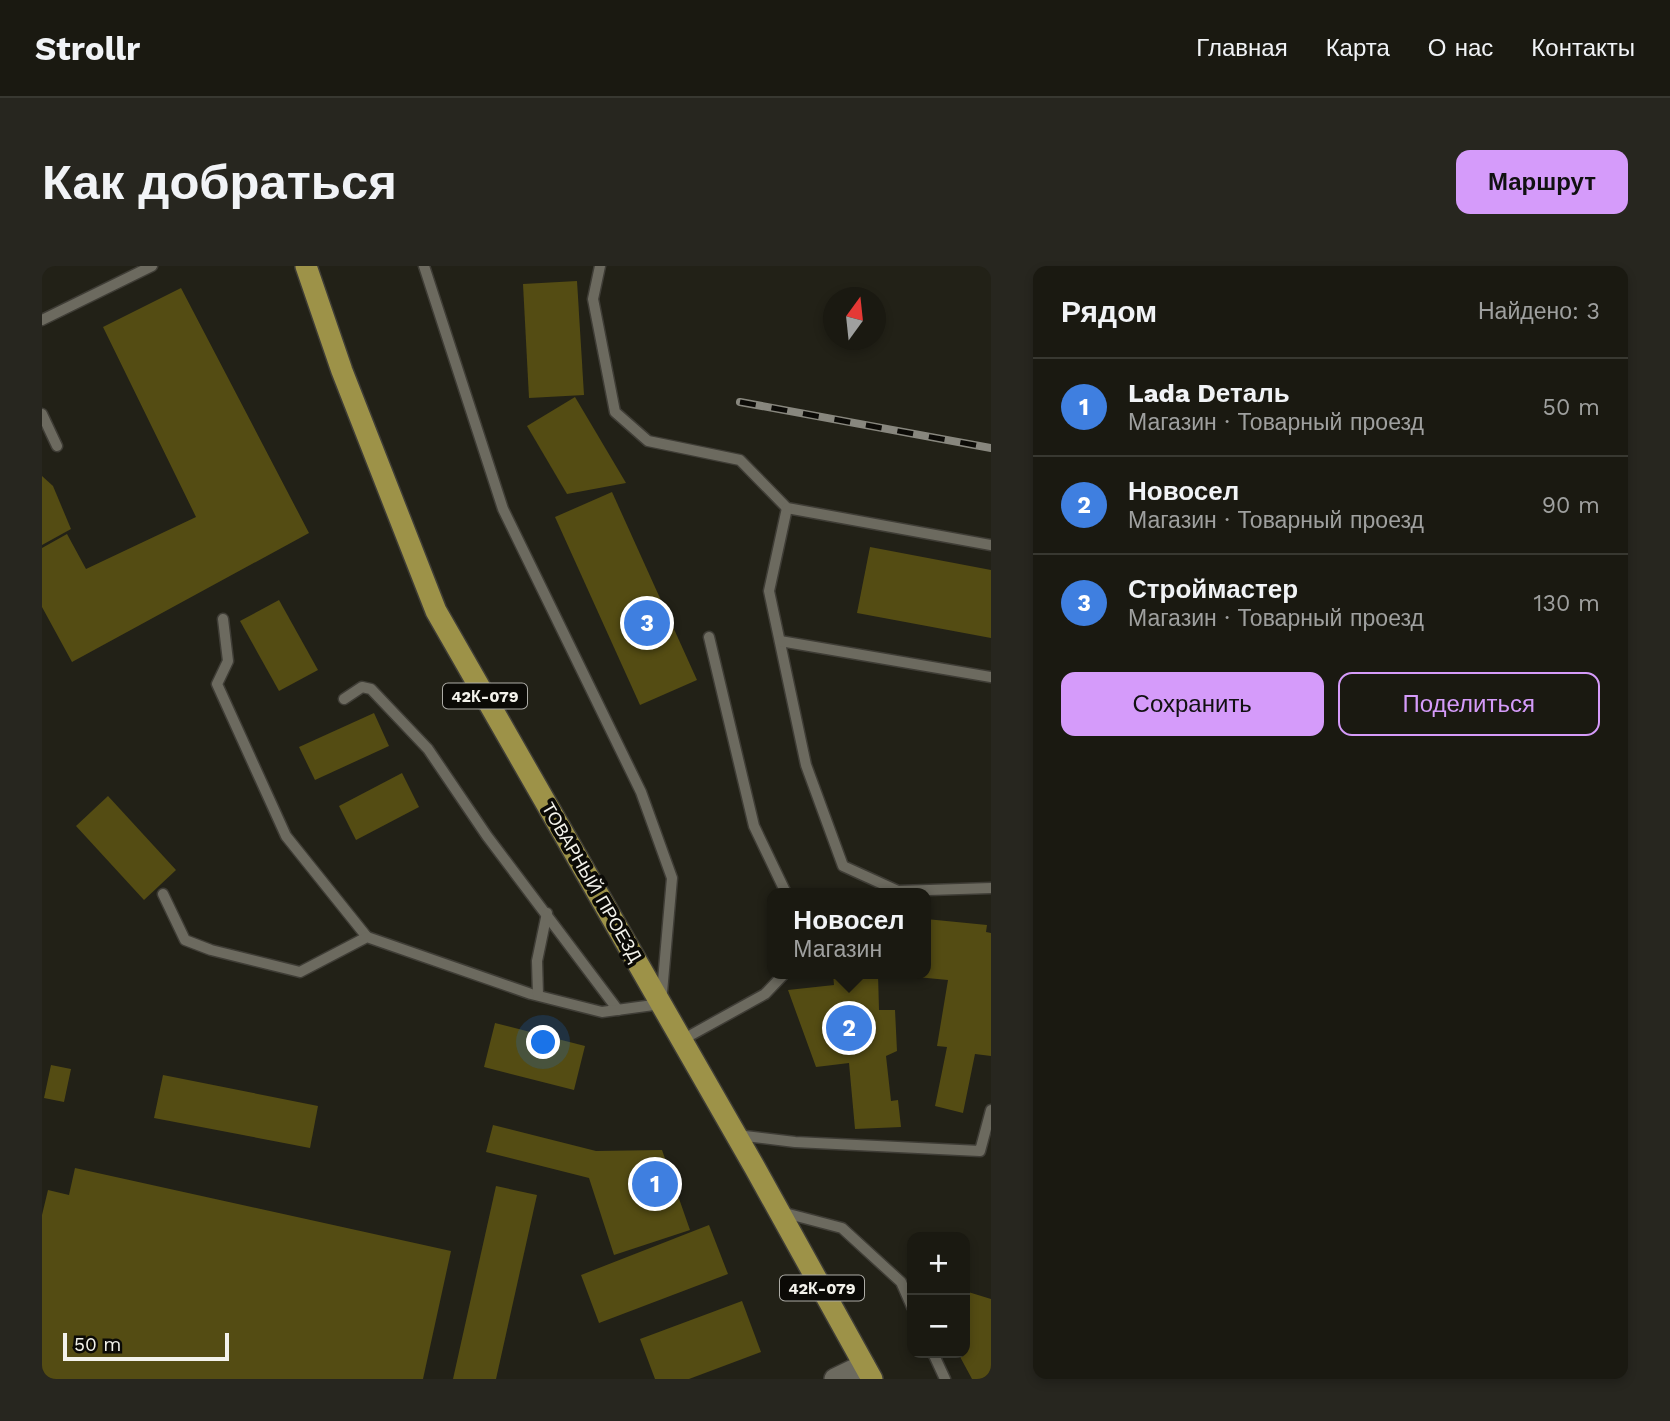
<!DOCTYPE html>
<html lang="ru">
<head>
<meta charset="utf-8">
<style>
  :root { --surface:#1a1911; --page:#27261f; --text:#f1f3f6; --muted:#9fa09f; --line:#383831; --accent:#d59bfa }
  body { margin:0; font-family:"Work Sans",sans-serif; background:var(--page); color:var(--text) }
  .controls { position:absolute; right:21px; bottom:21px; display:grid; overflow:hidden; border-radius:14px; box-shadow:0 4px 10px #0003 }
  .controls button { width:63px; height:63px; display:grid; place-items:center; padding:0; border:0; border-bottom:2px solid var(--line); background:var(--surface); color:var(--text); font:35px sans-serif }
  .compass { position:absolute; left:781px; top:21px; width:63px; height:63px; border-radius:50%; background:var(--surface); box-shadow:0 4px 10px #0003; rotate:15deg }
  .scale { position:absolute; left:21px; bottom:18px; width:166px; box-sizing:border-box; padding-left:7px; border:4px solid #f3f2eb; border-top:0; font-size:19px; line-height:24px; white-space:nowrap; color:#f3f2eb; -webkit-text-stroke:5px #0b0a06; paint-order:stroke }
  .you { position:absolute; left:502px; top:777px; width:24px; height:24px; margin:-18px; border:5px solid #fff; border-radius:50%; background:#1a73e8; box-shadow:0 0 0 10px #1a73e833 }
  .badge { display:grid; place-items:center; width:46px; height:46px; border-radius:50%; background:var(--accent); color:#fff; font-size:23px; font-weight:700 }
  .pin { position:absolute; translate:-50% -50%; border:4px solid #fff; box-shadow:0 2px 7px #0006 }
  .popup { position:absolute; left:725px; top:622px; width:164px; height:91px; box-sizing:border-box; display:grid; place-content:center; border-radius:14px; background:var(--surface); filter:drop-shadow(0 2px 5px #0005); font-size:23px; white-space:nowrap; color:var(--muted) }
  .popup b { font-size:26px; color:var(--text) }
  .popup::after { content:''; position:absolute; left:50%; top:100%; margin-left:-14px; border:14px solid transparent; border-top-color:var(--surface) }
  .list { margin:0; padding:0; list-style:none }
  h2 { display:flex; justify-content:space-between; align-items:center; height:91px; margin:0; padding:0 28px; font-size:30px }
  h2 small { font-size:23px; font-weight:400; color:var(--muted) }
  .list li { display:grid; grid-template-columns:46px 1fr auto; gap:21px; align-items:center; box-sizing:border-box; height:98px; padding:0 28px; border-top:2px solid var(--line) }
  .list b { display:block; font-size:26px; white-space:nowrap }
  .list p { margin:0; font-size:23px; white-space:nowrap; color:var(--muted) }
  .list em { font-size:23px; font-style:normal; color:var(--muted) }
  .actions { display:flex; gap:14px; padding:21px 28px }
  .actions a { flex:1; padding:16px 0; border:2px solid var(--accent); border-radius:14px; text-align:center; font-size:24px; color:var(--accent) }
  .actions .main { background:var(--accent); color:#111 }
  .map { position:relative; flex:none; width:949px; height:1113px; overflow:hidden; border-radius:14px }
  header { display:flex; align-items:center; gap:42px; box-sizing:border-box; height:98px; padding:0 35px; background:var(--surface); border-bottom:2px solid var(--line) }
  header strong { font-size:33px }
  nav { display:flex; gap:38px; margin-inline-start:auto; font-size:24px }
  .intro { display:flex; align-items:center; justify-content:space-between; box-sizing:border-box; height:168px; padding:0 42px }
  h1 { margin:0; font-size:49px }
  .button { padding:18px 32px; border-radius:14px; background:var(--accent); color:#111; font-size:24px; font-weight:700 }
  main { display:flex; gap:42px; padding:0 42px }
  aside { flex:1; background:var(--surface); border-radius:14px; box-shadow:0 4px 10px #0003 }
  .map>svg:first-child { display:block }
  .building { fill:#544c13 }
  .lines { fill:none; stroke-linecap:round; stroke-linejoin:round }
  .lane-casing { stroke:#3f3d36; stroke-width:13 }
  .secondary-casing { stroke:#3f3d36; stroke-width:24 }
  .primary-casing { stroke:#3f3d36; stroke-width:24 }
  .lane { stroke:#6c6a5f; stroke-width:10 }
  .secondary { stroke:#6c6a5f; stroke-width:21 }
  .primary { stroke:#9d9248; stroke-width:21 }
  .rail-casing { stroke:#88877e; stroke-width:8 }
  .rail { stroke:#0b0a06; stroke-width:5; stroke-dasharray:16; stroke-linecap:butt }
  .labels { text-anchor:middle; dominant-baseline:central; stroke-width:7; stroke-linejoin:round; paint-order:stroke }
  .shield { fill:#0b0a06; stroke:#adaca6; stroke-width:2 }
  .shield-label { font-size:16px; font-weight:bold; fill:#f3f2eb }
  .street-label { font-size:18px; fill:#f3f2eb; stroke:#0b0a06 }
</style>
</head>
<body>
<header>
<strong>Strollr</strong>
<nav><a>Главная</a><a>Карта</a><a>О нас</a><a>Контакты</a></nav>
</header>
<div class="intro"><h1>Как добраться</h1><a class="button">Маршрут</a></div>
<main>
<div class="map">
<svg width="949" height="1113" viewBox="0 0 949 1113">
  <rect width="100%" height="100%" fill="#222117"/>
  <!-- building -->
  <g class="building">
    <polygon points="535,15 542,129 487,132 481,18"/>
    <polygon points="139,22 267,267 30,396 0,341 0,282 25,268 44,303 154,251 61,61"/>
    <polygon points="533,131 584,217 525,228 485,160"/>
    <polygon points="0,210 11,220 29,263 0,279"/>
    <polygon points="570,226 655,414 598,439 513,251"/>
    <polygon points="828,281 949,304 949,372 815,347"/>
    <polygon points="237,334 276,404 237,425 198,355"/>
    <polygon points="332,447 347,480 273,514 257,481"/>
    <polygon points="360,507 377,541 314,574 297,540"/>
    <polygon points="66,530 134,604 102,634 34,560"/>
    <polygon points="884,653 945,659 944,666 949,667 949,790 933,788 921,847 893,840 905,781 895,780 906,714 864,710 884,708"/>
    <polygon points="791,708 836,708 837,744 853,744 855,785 844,790 849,835 856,834 859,861 813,863 807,797 774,801 746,724 792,719"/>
    <polygon points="453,757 543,780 532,824 442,801"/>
    <polygon points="9,799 29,803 22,836 2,832"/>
    <polygon points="121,809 276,840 268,882 112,852"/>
    <polygon points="451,859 554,885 620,884 648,964 572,989 547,912 444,886"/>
    <polygon points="33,902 409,985 381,1113 0,1113 0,949 6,924 27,929"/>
    <polygon points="454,920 495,929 454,1113 411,1113"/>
    <polygon points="667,959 686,1008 557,1057 539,1009"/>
    <polygon points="923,1025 949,1033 949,1113 930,1113 916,1087 923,1087"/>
    <polygon points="700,1035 719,1086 647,1113 613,1113 598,1073"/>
  </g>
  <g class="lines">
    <!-- lane casing -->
    <g class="lane-casing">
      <g id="lane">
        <polyline points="558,0 551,33 573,146 606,175 698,194 745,242 949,279"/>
        <polyline points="0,54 110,0"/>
        <polyline points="0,148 15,180"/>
        <polyline points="745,242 727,325 764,499 801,600 856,625 949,622"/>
        <polyline points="181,353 186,395 175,418 244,570 325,671"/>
        <polyline points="667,371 712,560 744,627"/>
        <polyline points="738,375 949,411"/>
        <polyline points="302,433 320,421 329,423 386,483 445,570 576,744"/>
        <polyline points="121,628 143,674 169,684 258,706 325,671 489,728 560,746 619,738 630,612 599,526 461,243 382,0"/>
        <polyline points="496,729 495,695 505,647"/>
        <polyline points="640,774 723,728 742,708"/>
        <polyline points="695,869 753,876 938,885 949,844"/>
        <polyline points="739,946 800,962 859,1016 870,1041"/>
        <polyline points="891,1087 903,1113"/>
      </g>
    </g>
    <!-- secondary casing -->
    <g class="secondary-casing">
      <polyline id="secondary" points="793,1113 822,1099"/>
    </g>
    <!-- primary casing -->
    <g class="primary-casing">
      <polyline id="primary" points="264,0 300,105 394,345 713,902 830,1113"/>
    </g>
    <!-- lane -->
    <use href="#lane" class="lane"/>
    <!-- secondary -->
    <use href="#secondary" class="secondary"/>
    <!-- primary -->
    <use href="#primary" class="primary"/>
    <!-- rail casing -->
    <g class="rail-casing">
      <polyline id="rail" points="698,136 949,182"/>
    </g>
    <!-- rail -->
    <use href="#rail" class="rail"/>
  </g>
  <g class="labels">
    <!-- shield labels -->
    <g class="shield">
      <rect x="401" y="417.5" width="84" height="25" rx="5"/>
      <rect x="738" y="1009.5" width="84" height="25" rx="5"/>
    </g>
    <g class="shield-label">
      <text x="443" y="430">42К-079</text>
      <text x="780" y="1022">42К-079</text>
    </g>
    <!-- street labels -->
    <g class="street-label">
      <text transform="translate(550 616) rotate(60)">ТОВАРНЫЙ ПРОЕЗД</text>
    </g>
  </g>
</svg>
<div class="controls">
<button>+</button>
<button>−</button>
</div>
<svg class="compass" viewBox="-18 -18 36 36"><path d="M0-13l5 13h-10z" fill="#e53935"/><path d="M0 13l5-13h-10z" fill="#9fa09f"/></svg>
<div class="scale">50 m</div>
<div class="you"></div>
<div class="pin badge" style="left:613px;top:918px;background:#3f7fe0">1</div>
<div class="pin badge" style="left:807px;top:762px;background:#3f7fe0">2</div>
<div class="popup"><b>Новосел</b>Магазин</div>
<div class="pin badge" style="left:605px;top:357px;background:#3f7fe0">3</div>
</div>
<aside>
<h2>Рядом<small>Найдено: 3</small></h2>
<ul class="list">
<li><span class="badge" style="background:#3f7fe0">1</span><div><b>Lada Dеталь</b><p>Магазин · Товарный проезд</p></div><em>50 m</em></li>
<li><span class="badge" style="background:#3f7fe0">2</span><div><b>Новосел</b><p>Магазин · Товарный проезд</p></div><em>90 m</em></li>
<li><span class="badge" style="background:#3f7fe0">3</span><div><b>Строймастер</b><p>Магазин · Товарный проезд</p></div><em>130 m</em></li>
</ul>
<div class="actions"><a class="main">Сохранить</a><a>Поделиться</a></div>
</aside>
</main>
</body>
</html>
